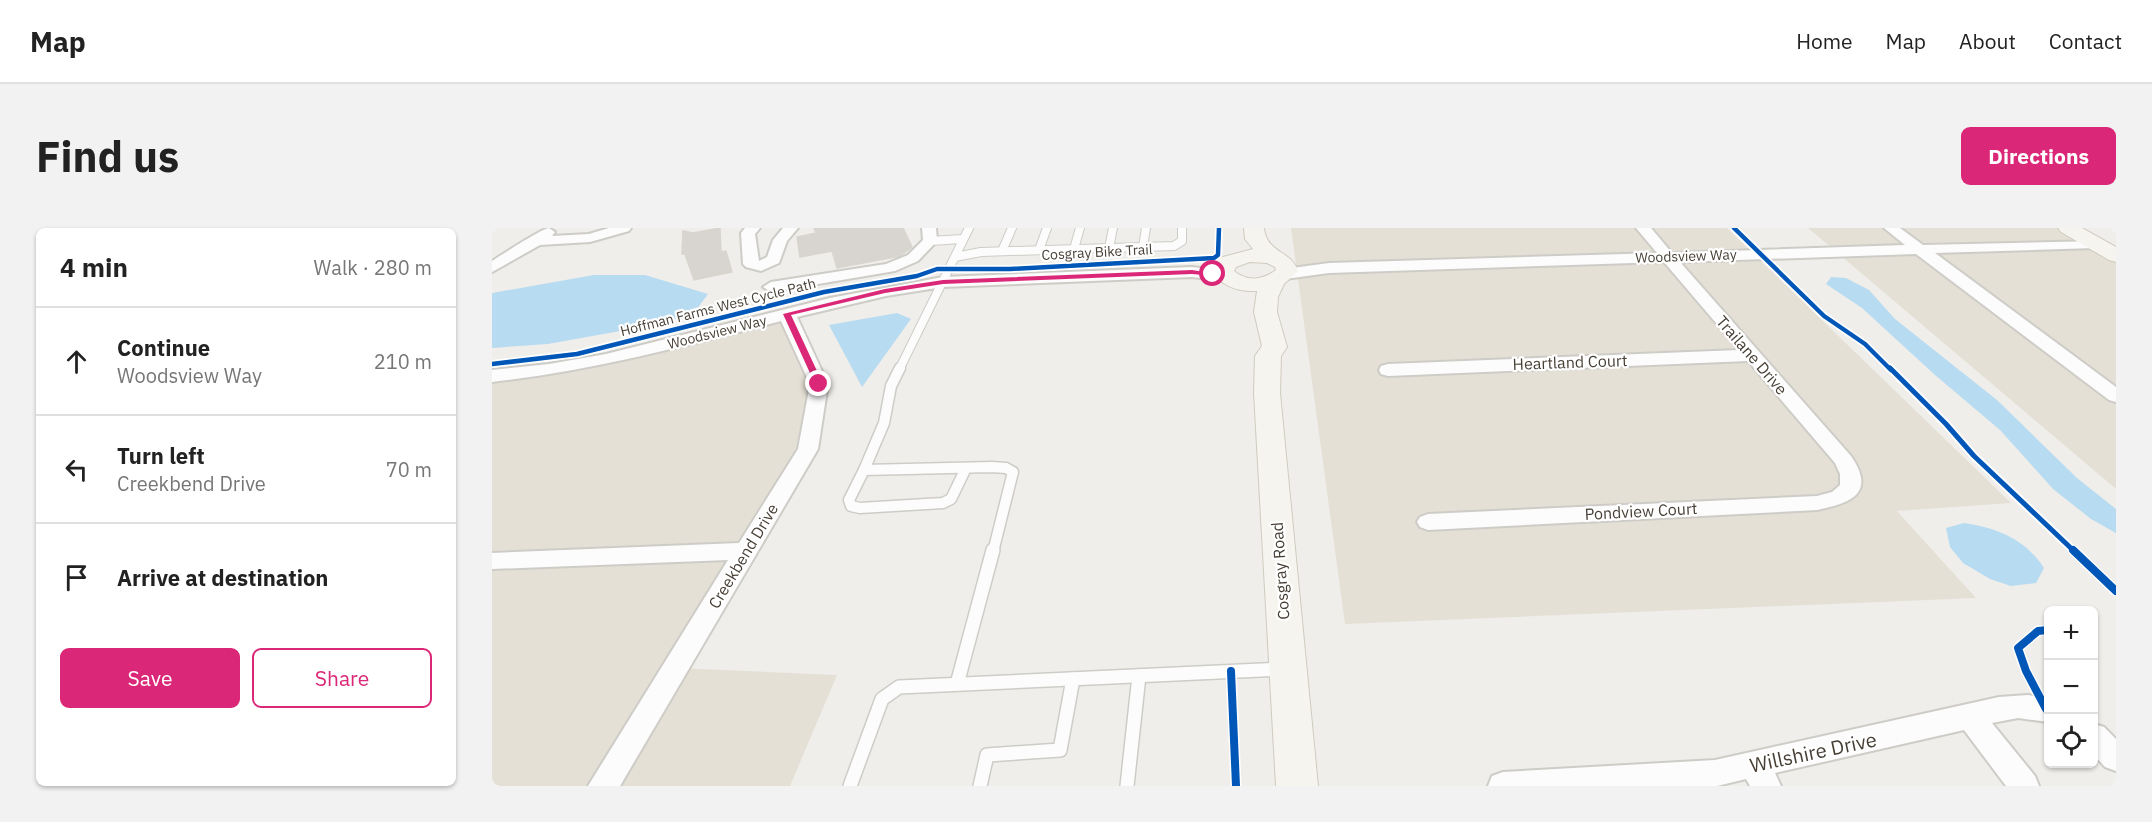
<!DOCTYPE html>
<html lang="en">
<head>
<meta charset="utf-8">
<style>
  :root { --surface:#fff; --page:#f2f2f2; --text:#222; --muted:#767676; --line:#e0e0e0; --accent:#db2777 }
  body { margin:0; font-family:"IBM Plex Sans",sans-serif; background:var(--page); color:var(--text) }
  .controls { position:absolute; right:18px; bottom:18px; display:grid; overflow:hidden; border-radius:9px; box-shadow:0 2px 4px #0004 }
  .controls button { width:54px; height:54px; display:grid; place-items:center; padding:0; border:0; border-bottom:2px solid var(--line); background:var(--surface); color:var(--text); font:30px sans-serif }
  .stop { position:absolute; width:18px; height:18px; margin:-14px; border:4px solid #db2777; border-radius:50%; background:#fff }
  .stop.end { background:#db2777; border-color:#fff; box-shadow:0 2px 6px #0008 }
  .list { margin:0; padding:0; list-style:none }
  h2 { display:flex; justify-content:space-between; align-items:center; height:78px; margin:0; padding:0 24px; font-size:26px }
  h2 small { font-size:20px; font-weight:400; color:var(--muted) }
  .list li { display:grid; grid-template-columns:39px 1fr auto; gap:18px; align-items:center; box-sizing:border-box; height:108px; padding:0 24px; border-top:2px solid var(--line) }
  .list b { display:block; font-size:22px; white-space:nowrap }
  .list p { margin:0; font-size:20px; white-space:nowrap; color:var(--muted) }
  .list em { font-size:20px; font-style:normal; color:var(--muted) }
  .actions { display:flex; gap:12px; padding:18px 24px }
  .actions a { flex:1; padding:14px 0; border:2px solid var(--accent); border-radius:9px; text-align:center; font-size:21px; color:var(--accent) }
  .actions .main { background:var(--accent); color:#fff }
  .icon { flex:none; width:33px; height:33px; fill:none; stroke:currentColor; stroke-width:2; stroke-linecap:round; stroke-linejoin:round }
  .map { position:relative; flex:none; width:1624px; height:558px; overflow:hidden; border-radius:9px }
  header { display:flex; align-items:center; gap:36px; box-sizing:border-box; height:84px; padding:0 30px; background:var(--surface); border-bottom:2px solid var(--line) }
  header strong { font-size:28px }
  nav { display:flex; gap:33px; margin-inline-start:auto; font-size:21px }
  .intro { display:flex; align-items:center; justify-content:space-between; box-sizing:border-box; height:144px; padding:0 36px }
  h1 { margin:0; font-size:42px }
  .button { padding:15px 27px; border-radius:9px; background:var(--accent); color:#fff; font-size:21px; font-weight:700 }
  main { display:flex; gap:36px; padding:0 36px }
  aside { flex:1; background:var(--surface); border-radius:9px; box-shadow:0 2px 4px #0004 }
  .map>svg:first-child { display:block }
  .residential { fill:#e5e0d6 }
  .water { fill:#b7dbf1 }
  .building { fill:#d8d5d0; stroke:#d8d5cf; stroke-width:1.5 }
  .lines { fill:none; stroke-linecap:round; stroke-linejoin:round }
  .lane-far2-casing { stroke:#ceccc7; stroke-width:10 }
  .lane-far1-casing { stroke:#ceccc7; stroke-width:13 }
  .lane-casing { stroke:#ceccc7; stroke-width:16 }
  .street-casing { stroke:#ceccc7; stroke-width:4 }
  .secondary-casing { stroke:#d0cbc0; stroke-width:2 }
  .lane-far2 { stroke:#fdfcfc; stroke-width:8 }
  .lane-far1 { stroke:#fdfcfc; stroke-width:10 }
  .lane { stroke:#fdfcfc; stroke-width:13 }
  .street { fill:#fdfcfc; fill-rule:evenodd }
  .secondary { fill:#f6f4ee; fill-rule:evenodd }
  .cycleway-far2-casing { stroke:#fff; stroke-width:8 }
  .cycleway-far1-casing { stroke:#fff; stroke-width:9 }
  .cycleway-casing { stroke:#fff; stroke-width:11 }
  .cycleway-far2 { stroke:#0057b8; stroke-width:4.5 }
  .cycleway-far1 { stroke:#0057b8; stroke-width:5 }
  .cycleway { stroke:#0057b8; stroke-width:8 }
  .route { fill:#db2777 }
  .labels { text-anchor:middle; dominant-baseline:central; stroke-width:4.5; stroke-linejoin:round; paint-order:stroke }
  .far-street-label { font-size:14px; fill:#473f35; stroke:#fff }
  .street-label { font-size:16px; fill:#473f35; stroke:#fff }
  .near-street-label { font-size:20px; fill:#473f35; stroke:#fff }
</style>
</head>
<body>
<header>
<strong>Map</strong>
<nav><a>Home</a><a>Map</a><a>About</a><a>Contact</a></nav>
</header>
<div class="intro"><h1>Find us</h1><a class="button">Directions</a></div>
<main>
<aside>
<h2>4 min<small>Walk · 280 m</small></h2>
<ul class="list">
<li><svg class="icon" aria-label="ahead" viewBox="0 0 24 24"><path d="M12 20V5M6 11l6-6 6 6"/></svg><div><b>Continue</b><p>Woodsview Way</p></div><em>210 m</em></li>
<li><svg class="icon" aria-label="left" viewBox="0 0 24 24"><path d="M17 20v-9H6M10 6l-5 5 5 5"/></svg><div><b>Turn left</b><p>Creekbend Drive</p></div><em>70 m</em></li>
<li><svg class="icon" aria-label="arrive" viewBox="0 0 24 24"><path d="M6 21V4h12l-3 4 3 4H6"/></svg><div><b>Arrive at destination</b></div></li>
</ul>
<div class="actions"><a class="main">Save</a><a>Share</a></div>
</aside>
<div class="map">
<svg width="1624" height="558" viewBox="0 0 1624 558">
  <rect width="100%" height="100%" fill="#f0eeea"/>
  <!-- residential -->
  <g class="residential">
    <polygon points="799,0 1235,0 1519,275 1405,283 1484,370 853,396"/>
    <polygon points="1316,0 1576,0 1624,28 1624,261"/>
    <polygon points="295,86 327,156 316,221 184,440 345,447 298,558 0,558 0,148 80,137"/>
  </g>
  <!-- water -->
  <g class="water">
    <polygon points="102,47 153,47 216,66 202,85 167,96 56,116 0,120 0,65"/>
    <polygon points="1339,49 1354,50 1377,62 1403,91 1505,172 1585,250 1624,281 1624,305 1599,291 1561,261 1508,202 1443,147 1370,80 1334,56"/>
    <polygon points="405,85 419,91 370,159 337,97"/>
    <path d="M1472,295c33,5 61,16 80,45l-8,15 -25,3 -21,-7 -27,-16 -13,-16 -4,-19z"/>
  </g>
  <!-- building -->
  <g class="building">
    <polygon points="228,0 229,24 234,23 240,44 202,52 193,26 190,26 191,3 201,5"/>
    <polygon points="322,0 411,0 420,19 408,28 345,40 340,23 308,29 305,9 324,5"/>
  </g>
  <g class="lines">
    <!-- lane-far2 casing -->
    <g class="lane-far2-casing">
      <g id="lane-far2">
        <polyline points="438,13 471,11"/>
        <polyline points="651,19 654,0"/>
        <polyline points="617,20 621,0"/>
        <polyline points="582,21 588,0"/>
        <polyline points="547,22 555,0"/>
        <polyline points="510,23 520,0"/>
        <polyline points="463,29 489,24 682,18 690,13 690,0"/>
        <polyline points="407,142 477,0"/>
      </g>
    </g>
    <!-- lane-far1 casing -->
    <g class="lane-far1-casing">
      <g id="lane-far1">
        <polyline points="408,140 399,158 392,195 372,242 500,239 514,240 521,244 501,324"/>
        <polyline points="372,242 357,272 359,278 368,280 451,275 459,271 474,240"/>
      </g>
    </g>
    <!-- lane casing -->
    <g class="lane-casing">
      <g id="lane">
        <polyline points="465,456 501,322"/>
        <polyline points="358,558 390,471 407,459 789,441"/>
        <polyline points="488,558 495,527 568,522 581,451"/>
        <polyline points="635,558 647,448"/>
      </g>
    </g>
    <!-- street casing -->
    <g class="street-casing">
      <g id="street">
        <path d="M57,0l6,4 -3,4 37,-2 20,-6h22l-2,3 -39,11 -50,3 -48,27v-11c11,-7 49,-32 57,-33z"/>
        <polygon points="253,0 268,0 263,6 267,33 275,29 281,12 291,0 306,0 295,13 287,35 269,43 254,39 251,36 249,5"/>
        <polygon points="430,0 444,0 445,13 426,33 403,43 279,64 271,59 279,54 394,36 416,27 431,12"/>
        <path d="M1144,0h15l21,25 233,-8 -21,-17h16l23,17 177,-4 2,3 -2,3 -5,1 -160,5 181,134v15l-7,-2 -193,-146 -236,8 171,194c26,38 -1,47 -34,54l-389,20 -8,-3 -3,-5 3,-5 8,-3 389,-18 15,-4 8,-7v-11l-5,-11 -87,-102 -360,15 -7,-2 -2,-4 2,-4 7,-2 351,-14 -75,-88 -335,11 -44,6 -8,-5 8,-5 44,-6 328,-10z"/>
        <path d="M700,39l34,4 8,5 -8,5 -34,-4 -249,10 -57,9 -89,21 31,67 -10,65 -198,337h-32l140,-226 -236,9v-16l247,-10 59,-94 12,-65 -29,-63c-96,25 -190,50 -289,61v-12l57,-6 57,-10 224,-56 113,-21z"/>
        <polygon points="1536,467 1556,470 1556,494 1526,490 1500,495 1543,548 1547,558 1514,558 1472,502 1283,545 1289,558 1258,558 1254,551 1225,558 996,558 1000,548 1011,544 1223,532 1507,469"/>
        <polygon points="1602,496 1612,499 1624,511 1624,543 1613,539 1602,527"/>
      </g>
    </g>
    <!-- secondary casing -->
    <g class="secondary-casing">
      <g id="secondary">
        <path d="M752,0h20c3,26 27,22 34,43l-14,13 -6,13 -1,15 10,35 -6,9 -1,37 38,393h-42l-22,-393 1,-37 7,-10 -8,-34 3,-21c-18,1 -34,-4 -45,-19l7,-14 34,-9 -8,-10zM758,34l17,1 8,4 1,3c-13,10 -29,12 -42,1l2,-4z"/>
        <polygon points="1566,0 1590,0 1624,19 1624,34 1617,32 1569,4"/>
      </g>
    </g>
    <!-- lane-far2 -->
    <use href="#lane-far2" class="lane-far2"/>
    <!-- lane-far1 -->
    <use href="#lane-far1" class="lane-far1"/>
    <!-- lane -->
    <use href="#lane" class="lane"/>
    <!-- street -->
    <use href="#street" class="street"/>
    <!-- secondary -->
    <use href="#secondary" class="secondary"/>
    <!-- cycleway-far2 casing -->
    <g class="cycleway-far2-casing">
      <g id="cycleway-far2">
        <polyline points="1242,0 1332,88 1373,116 1399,142"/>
        <polyline points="0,136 85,126 332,64 425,48 445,41 518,41 722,30 726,27 727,0"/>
      </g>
    </g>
    <!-- cycleway-far1 casing -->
    <g class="cycleway-far1-casing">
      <polyline id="cycleway-far1" points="1398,140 1454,196 1482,228 1583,324"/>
    </g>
    <!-- cycleway casing -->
    <g class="cycleway-casing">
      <g id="cycleway">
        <polyline points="1581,322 1624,363"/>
        <polyline points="739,443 744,558"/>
        <polyline points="1554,481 1534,443 1526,420 1546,403 1556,402"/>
      </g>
    </g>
    <!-- cycleway-far2 -->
    <use href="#cycleway-far2" class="cycleway-far2"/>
    <!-- cycleway-far1 -->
    <use href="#cycleway-far1" class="cycleway-far1"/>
    <!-- cycleway -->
    <use href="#cycleway" class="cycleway"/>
  </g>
  <!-- route -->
  <polygon class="route" points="700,42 725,46 721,48 700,46 451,56 393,65 299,87 331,156 327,159 323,156 291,86 393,61 451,52"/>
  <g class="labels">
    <!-- far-street labels -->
    <g class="far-street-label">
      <text transform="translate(605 24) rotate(-3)">Cosgray Bike Trail</text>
      <text transform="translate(1194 28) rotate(-2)">Woodsview Way</text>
      <text transform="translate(226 79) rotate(-14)">Hoffman Farms West Cycle Path</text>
      <text transform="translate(225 104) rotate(-14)">Woodsview Way</text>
    </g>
    <!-- street labels -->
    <g class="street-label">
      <text transform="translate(1260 127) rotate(49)">Trailane Drive</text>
      <text transform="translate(1078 134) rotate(-2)">Heartland Court</text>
      <text transform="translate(1149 283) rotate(-3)">Pondview Court</text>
      <text transform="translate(251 328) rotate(-59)">Creekbend Drive</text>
      <text transform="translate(788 343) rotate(-94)">Cosgray Road</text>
    </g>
    <!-- near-street labels -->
    <g class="near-street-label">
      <text transform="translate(1321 524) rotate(-12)">Willshire Drive</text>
    </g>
  </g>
</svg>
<div class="controls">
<button>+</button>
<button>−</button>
<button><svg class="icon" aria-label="locate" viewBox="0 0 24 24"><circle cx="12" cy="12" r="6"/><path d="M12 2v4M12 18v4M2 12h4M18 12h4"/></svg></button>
</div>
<div class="stop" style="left:721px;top:46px"></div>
<div class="stop end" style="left:327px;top:156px"></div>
</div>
</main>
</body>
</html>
